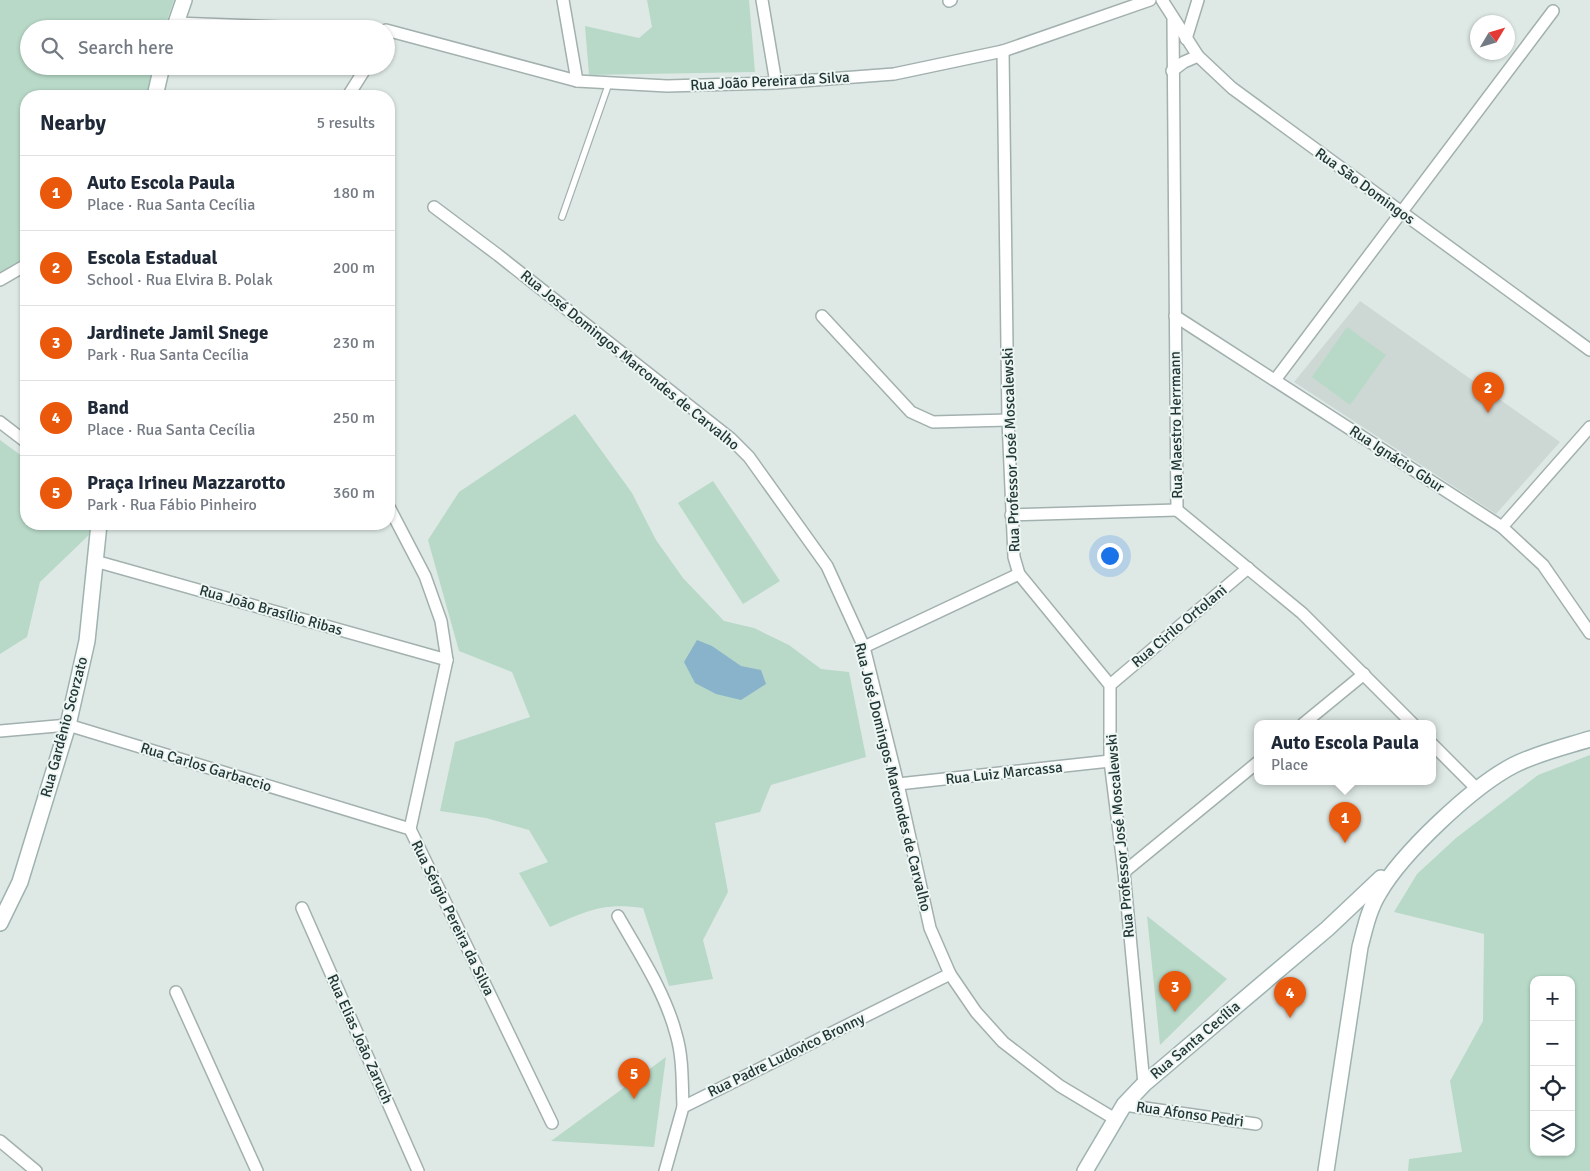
<!DOCTYPE html>
<html lang="en">
<head>
<meta charset="utf-8">
<style>
  :root { --surface:#fff; --page:#f6f6f7; --text:#1f2937; --muted:#747a83; --line:#e0e1e3; --accent:#ea580c }
  body { margin:0; font-family:Signika,sans-serif; background:var(--page); color:var(--text) }
  .controls { position:absolute; right:15px; bottom:15px; display:grid; overflow:hidden; border-radius:10px; box-shadow:0 1px 4px #0004 }
  .controls button { width:45px; height:45px; display:grid; place-items:center; padding:0; border:0; border-bottom:1px solid var(--line); background:var(--surface); color:var(--text); font:25px sans-serif }
  .compass { position:absolute; left:1470px; top:15px; width:45px; height:45px; border-radius:50%; background:var(--surface); box-shadow:0 1px 4px #0004; rotate:52deg }
  .you { position:absolute; left:1109px; top:555px; width:18px; height:18px; margin:-12px; border:4px solid #fff; border-radius:50%; background:#1a73e8; box-shadow:0 0 0 8px #1a73e833 }
  .badge { display:grid; place-items:center; width:32px; height:32px; border-radius:50%; background:var(--accent); color:#fff; font-size:16px; font-weight:700 }
  .pin { position:absolute; translate:-50% -41px; filter:drop-shadow(0 1px 2px #0008) }
  .pin::after { content:''; position:absolute; top:26px; width:18px; height:15px; background:inherit; clip-path:polygon(0 0,100% 0,50% 100%) }
  .popup { position:absolute; left:1254px; top:720px; width:182px; height:65px; box-sizing:border-box; display:grid; place-content:center; border-radius:10px; background:var(--surface); filter:drop-shadow(0 1px 4px #0005); font-size:16px; white-space:nowrap; color:var(--muted) }
  .popup b { font-size:19px; color:var(--text) }
  .popup::after { content:''; position:absolute; left:50%; top:100%; margin-left:-10px; border:10px solid transparent; border-top-color:var(--surface) }
  .list { margin:0; padding:0; list-style:none }
  h2 { display:flex; justify-content:space-between; align-items:center; height:65px; margin:0; padding:0 20px; font-size:21px }
  h2 small { font-size:16px; font-weight:400; color:var(--muted) }
  .list li { display:grid; grid-template-columns:32px 1fr auto; gap:15px; align-items:center; box-sizing:border-box; height:75px; padding:0 20px; border-top:1px solid var(--line) }
  .list b { display:block; font-size:19px; white-space:nowrap }
  .list p { margin:0; font-size:16px; white-space:nowrap; color:var(--muted) }
  .list em { font-size:16px; font-style:normal; color:var(--muted) }
  .icon { flex:none; width:28px; height:28px; fill:none; stroke:currentColor; stroke-width:2; stroke-linecap:round; stroke-linejoin:round }
  .map { position:relative; flex:none; width:1590px; height:1171px; overflow:hidden }
  .search { position:absolute; background:var(--surface); box-shadow:0 1px 4px #0004; left:20px; top:20px; width:375px; height:55px; display:flex; align-items:center; gap:12px; box-sizing:border-box; padding:0 18px; border-radius:28px; color:var(--muted); font-size:19px }
  .panel { position:absolute; background:var(--surface); box-shadow:0 1px 4px #0004; left:20px; top:90px; width:375px; height:440px; border-radius:20px }
  .map>svg:first-child { display:block }
  .built { fill:#cdd8d5 }
  .green { fill:#b8d9c8; fill-rule:evenodd }
  .water { fill:#89b3ca }
  .lines { fill:none; stroke-linecap:round; stroke-linejoin:round }
  .lane-casing { stroke:#a2b0ae; stroke-width:8 }
  .street-casing { stroke:#a2b0ae; stroke-width:14 }
  .secondary-casing { stroke:#9eb3b0; stroke-width:18 }
  .lane { stroke:#fff; stroke-width:5.5 }
  .street { stroke:#fff; stroke-width:11 }
  .secondary { stroke:#fff; stroke-width:15 }
  .labels { text-anchor:middle; dominant-baseline:central; stroke-width:4; stroke-linejoin:round; paint-order:stroke }
  .street-label { font-size:15px; fill:#213736; stroke:#eef6f3 }
</style>
</head>
<body>
<div class="map">
<svg width="1590" height="1171" viewBox="0 0 1590 1171">
  <rect width="100%" height="100%" fill="#dee9e6"/>
  <!-- built -->
  <polygon class="built" points="1360,301 1560,442 1496,514 1294,382"/>
  <!-- green -->
  <g class="green">
    <polygon points="0,0 174,0 164,29 29,29 29,66 155,66 147,96 26,96 26,259 0,275"/>
    <polygon points="647,0 749,0 755,72 589,75 585,26 639,38 652,27"/>
    <polygon points="1347,327 1386,355 1350,405 1312,377"/>
    <path d="M575,414l57,79 24,47 27,38 41,43 30,7 35,17 32,24 28,3 17,85 -95,28 -11,27 -45,11 13,69 -25,48 10,39 -44,7 -26,-78c-40,-6 -57,3 -93,19l-31,-54 29,-11 -19,-32 -43,-12 -46,-7 15,-69 75,-25 -18,-45 -53,-21 -31,-111 31,-48z"/>
    <polygon points="0,440 26,459 26,524 86,524 92,532 40,582 27,637 0,654"/>
    <polygon points="713,481 780,581 743,604 678,503"/>
    <path d="M1590,755v416h-182l1,-12 53,-7 -12,-71 33,-60 1,-87 -90,-22 23,-38 39,-36 82,-63zM1534,980h37v172h-37z"/>
    <polygon points="1147,916 1227,979 1160,1045"/>
    <polygon points="666,1057 654,1147 551,1141"/>
  </g>
  <!-- water -->
  <polygon class="water" points="697,640 712,646 741,666 761,670 766,684 741,700 716,694 695,683 684,662"/>
  <g class="lines">
    <!-- lane casing -->
    <g class="lane-casing">
      <polyline id="lane" points="562,217 609,83"/>
    </g>
    <!-- street casing -->
    <g class="street-casing">
      <g id="street">
        <polyline points="563,0 577,81"/>
        <polyline points="762,0 776,83"/>
        <polyline points="1162,0 1198,56 1232,88 1590,350"/>
        <polyline points="949,1 951,0"/>
        <polyline points="1173,20 1177,510 1302,613 1413,724"/>
        <polyline points="176,23 336,29"/>
        <polyline points="386,30 577,81 667,86 776,83 894,74 1003,51 1150,0"/>
        <polyline points="1186,39 1198,0"/>
        <polyline points="1003,51 1008,420 1014,557 1019,574 1110,685 1110,761 1124,872 1144,1084"/>
        <polyline points="1172,71 1184,62 1198,56"/>
        <polyline points="348,96 367,66"/>
        <polyline points="434,207 498,255 730,438 749,457 827,566 864,647 898,784 930,928 950,974 976,1012 1003,1042 1060,1086 1115,1119"/>
        <polyline points="0,280 26,265"/>
        <polyline points="822,316 911,412 933,422 1008,420"/>
        <polyline points="1175,316 1502,527 1543,565 1590,633"/>
        <polyline points="1275,380 1553,11"/>
        <polyline points="0,422 26,442"/>
        <polyline points="389,507 425,576 441,621 447,660 410,829 552,1123"/>
        <polyline points="1011,515 1177,510"/>
        <polyline points="1502,527 1590,427"/>
        <polyline points="95,561 447,660"/>
        <polyline points="864,647 1019,574"/>
        <polyline points="1110,685 1248,568"/>
        <polyline points="1303,724 1364,674"/>
        <polyline points="0,731 68,725 410,829"/>
        <polyline points="1432,744 1477,789"/>
        <polyline points="898,784 1110,761"/>
        <polyline points="1124,872 1258,762"/>
        <polyline points="302,908 418,1171"/>
        <path d="M618,916c21,37 47,76 58,118 7,23 6,48 7,73"/>
        <polyline points="176,992 257,1171"/>
        <polyline points="1124,1105 1256,1124"/>
        <polyline points="0,1141 36,1171"/>
        <polyline points="665,1171 683,1107 950,974"/>
      </g>
    </g>
    <!-- secondary casing -->
    <g class="secondary-casing">
      <g id="secondary">
        <polyline points="174,29 184,0"/>
        <polyline points="155,96 162,66"/>
        <polyline points="0,923 20,882 68,725 87,641 99,524"/>
        <polyline points="1085,1171 1124,1105 1144,1084 1327,929 1381,878"/>
        <path d="M1326,1171l34,-224c5,-19 9,-38 19,-54 23,-40 94,-107 135,-128 24,-12 50,-18 76,-26"/>
      </g>
    </g>
    <!-- lane -->
    <use href="#lane" class="lane"/>
    <!-- street -->
    <use href="#street" class="street"/>
    <!-- secondary -->
    <use href="#secondary" class="secondary"/>
  </g>
  <g class="labels">
    <!-- street labels -->
    <g class="street-label">
      <text transform="translate(770 81) rotate(-3)">Rua João Pereira da Silva</text>
      <text transform="translate(1365 186) rotate(36)">Rua São Domingos</text>
      <text transform="translate(630 360) rotate(39)">Rua José Domingos Marcondes de Carvalho</text>
      <text transform="translate(1176 425) rotate(-91)">Rua Maestro Herrmann</text>
      <text transform="translate(1011 450) rotate(-92)">Rua Professor José Moscalewski</text>
      <text transform="translate(1397 459) rotate(33)">Rua Ignácio Gbur</text>
      <text transform="translate(271 610) rotate(16)">Rua João Brasílio Ribas</text>
      <text transform="translate(1179 626) rotate(-40)">Rua Cirilo Ortolani</text>
      <text transform="translate(64 727) rotate(-75)">Rua Gardênio Scorzato</text>
      <text transform="translate(206 767) rotate(17)">Rua Carlos Garbaccio</text>
      <text transform="translate(1004 773) rotate(-6)">Rua Luiz Marcassa</text>
      <text transform="translate(893 777) rotate(76)">Rua José Domingos Marcondes de Carvalho</text>
      <text transform="translate(1120 836) rotate(-95)">Rua Professor José Moscalewski</text>
      <text transform="translate(453 918) rotate(64)">Rua Sérgio Pereira da Silva</text>
      <text transform="translate(360 1039) rotate(66)">Rua Elias João Zaruch</text>
      <text transform="translate(1195 1040) rotate(-40)">Rua Santa Cecília</text>
      <text transform="translate(786 1055) rotate(-26)">Rua Padre Ludovico Bronny</text>
      <text transform="translate(1190 1114) rotate(8)">Rua Afonso Pedri</text>
    </g>
  </g>
</svg>
<div class="controls">
<button>+</button>
<button>−</button>
<button><svg class="icon" aria-label="locate" viewBox="0 0 24 24"><circle cx="12" cy="12" r="6"/><path d="M12 2v4M12 18v4M2 12h4M18 12h4"/></svg></button>
<button><svg class="icon" aria-label="layers" viewBox="0 0 24 24"><path d="M12 4l9 5-9 5-9-5zM3 14l9 5 9-5"/></svg></button>
</div>
<svg class="compass" viewBox="-18 -18 36 36"><path d="M0-13l5 13h-10z" fill="#e53935"/><path d="M0 13l5-13h-10z" fill="#747a83"/></svg>
<div class="you"></div>
<div class="pin badge" style="left:1345px;top:843px">1</div>
<div class="popup"><b>Auto Escola Paula</b>Place</div>
<div class="pin badge" style="left:1488px;top:413px">2</div>
<div class="pin badge" style="left:1175px;top:1012px">3</div>
<div class="pin badge" style="left:1290px;top:1018px">4</div>
<div class="pin badge" style="left:634px;top:1099px">5</div>
<div class="search"><svg class="icon" aria-label="search" viewBox="0 0 24 24"><circle cx="10" cy="10" r="6"/><path d="M15 15l6 6"/></svg>Search here</div>
<section class="panel">
<h2>Nearby<small>5 results</small></h2>
<ul class="list">
<li><span class="badge">1</span><div><b>Auto Escola Paula</b><p>Place · Rua Santa Cecília</p></div><em>180 m</em></li>
<li><span class="badge">2</span><div><b>Escola Estadual</b><p>School · Rua Elvira B. Polak</p></div><em>200 m</em></li>
<li><span class="badge">3</span><div><b>Jardinete Jamil Snege</b><p>Park · Rua Santa Cecília</p></div><em>230 m</em></li>
<li><span class="badge">4</span><div><b>Band</b><p>Place · Rua Santa Cecília</p></div><em>250 m</em></li>
<li><span class="badge">5</span><div><b>Praça Irineu Mazzarotto</b><p>Park · Rua Fábio Pinheiro</p></div><em>360 m</em></li>
</ul>
</section>
</div>
</body>
</html>
